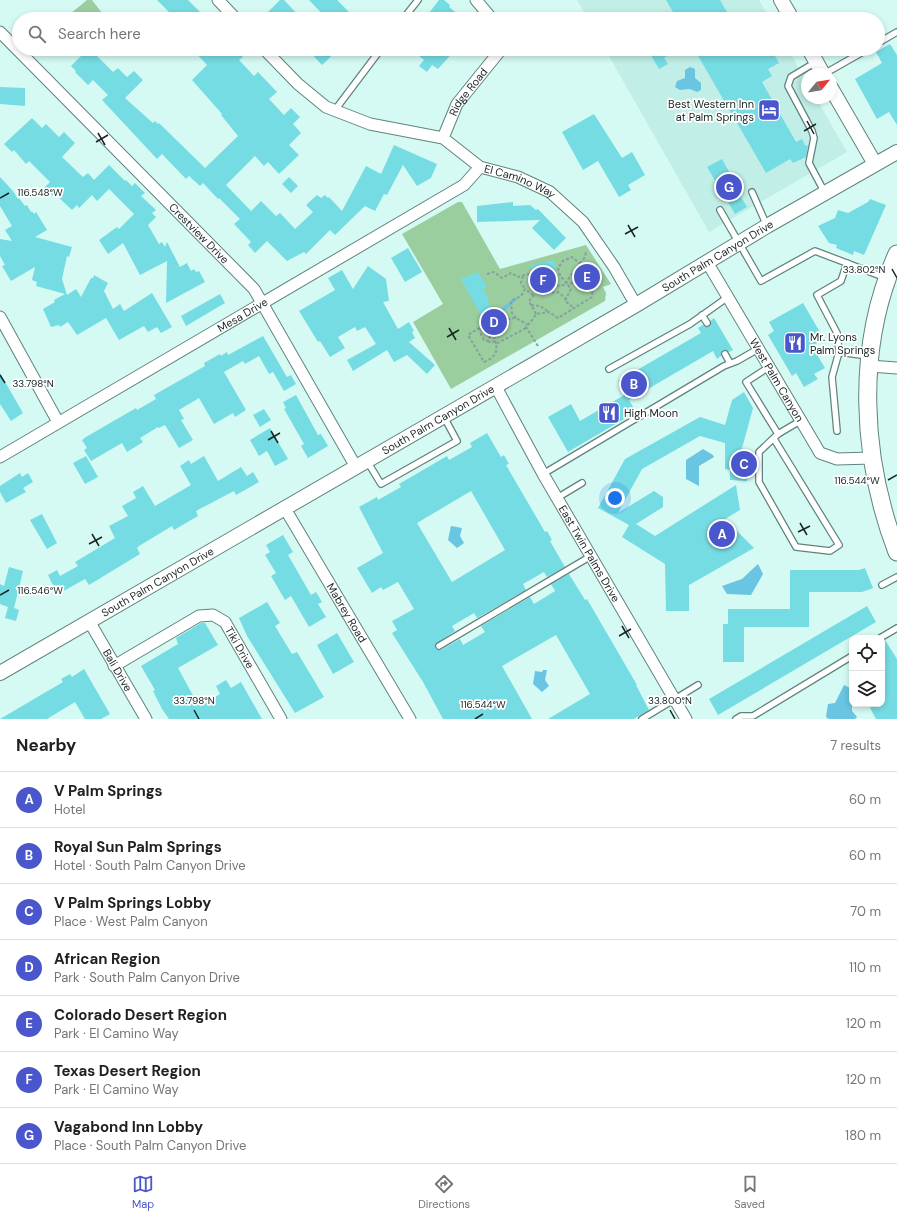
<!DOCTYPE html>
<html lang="en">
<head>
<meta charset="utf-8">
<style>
  :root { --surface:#fff; --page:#f6f6f6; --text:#202124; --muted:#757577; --line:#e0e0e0; --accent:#4a56cb }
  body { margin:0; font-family:"DM Sans",sans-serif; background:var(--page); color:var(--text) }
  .controls { position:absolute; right:12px; bottom:12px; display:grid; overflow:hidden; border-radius:8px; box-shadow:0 2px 6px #0003 }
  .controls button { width:36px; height:36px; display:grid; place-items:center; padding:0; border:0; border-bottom:1px solid var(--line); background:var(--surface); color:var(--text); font:20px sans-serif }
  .compass { position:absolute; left:801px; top:68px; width:36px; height:36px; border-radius:50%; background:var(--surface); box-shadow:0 2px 6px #0003; rotate:60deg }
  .you { position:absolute; left:615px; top:498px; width:14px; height:14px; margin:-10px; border:3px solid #fff; border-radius:50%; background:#1a73e8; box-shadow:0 0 0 6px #1a73e833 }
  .badge { display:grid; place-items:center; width:26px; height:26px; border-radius:50%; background:var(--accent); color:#fff; font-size:13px; font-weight:700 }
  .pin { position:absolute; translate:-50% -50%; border:2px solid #fff; box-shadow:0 1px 4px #0006 }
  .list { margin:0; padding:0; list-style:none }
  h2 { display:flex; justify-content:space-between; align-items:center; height:52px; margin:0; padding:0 16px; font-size:17px }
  h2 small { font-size:13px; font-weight:400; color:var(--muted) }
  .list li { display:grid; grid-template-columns:26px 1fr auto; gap:12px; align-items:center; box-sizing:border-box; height:56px; padding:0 16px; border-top:1px solid var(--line) }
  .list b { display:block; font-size:15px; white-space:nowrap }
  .list p { margin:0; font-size:13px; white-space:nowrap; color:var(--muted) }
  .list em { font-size:13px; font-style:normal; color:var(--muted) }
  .icon { flex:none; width:22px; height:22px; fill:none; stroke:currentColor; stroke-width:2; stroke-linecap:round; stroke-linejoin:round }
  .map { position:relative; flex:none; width:897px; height:719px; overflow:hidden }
  .search { position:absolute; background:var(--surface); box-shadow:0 2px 6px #0003; left:12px; right:12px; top:12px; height:44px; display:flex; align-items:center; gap:10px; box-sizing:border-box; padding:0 14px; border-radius:22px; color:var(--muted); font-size:15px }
  .sheet { height:444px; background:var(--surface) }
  nav { display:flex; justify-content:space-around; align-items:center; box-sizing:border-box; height:56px; border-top:1px solid var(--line); background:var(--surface); font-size:11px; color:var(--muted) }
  nav a { display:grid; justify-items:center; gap:2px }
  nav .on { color:var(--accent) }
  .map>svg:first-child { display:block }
  .built { fill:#c1eee6 }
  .green { fill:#9bce9f }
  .water { fill:#69c5e1 }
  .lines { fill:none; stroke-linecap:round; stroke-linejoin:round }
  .stream { stroke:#69c5e1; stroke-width:3.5 }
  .building { fill:#76dce3; fill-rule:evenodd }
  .service-casing { stroke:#61837d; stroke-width:8 }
  .minor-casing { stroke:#61837d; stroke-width:13 }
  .tertiary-casing { stroke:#61837d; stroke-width:16 }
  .primary-casing { stroke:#61837d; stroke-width:19 }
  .path { stroke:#86a19d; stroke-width:2; stroke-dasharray:3 2; stroke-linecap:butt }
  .service { stroke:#fff; stroke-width:5.5 }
  .minor { stroke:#fff; stroke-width:11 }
  .tertiary { stroke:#fff; stroke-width:14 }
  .primary { stroke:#fff; stroke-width:17 }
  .ticks { fill:none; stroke:#172523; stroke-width:1.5 }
  .labels { text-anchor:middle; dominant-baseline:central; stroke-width:3.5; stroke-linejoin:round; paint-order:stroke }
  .street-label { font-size:11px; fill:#172523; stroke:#fff }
  .poi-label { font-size:11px; fill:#172523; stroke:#fff; text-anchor:start }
  .ticks-label { font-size:10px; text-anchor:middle; fill:#172523; stroke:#fff; stroke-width:3.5; stroke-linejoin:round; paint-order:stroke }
</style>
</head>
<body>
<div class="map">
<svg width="897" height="719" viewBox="0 0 897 719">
  <rect width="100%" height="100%" fill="#d5faf4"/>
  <!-- built -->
  <g class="built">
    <polygon points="577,0 759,0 770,19 588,19"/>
    <polygon points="605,49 788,49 807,83 807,98 816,98 847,152 709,232"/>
  </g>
  <!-- green -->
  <g class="green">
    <polygon points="87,0 92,0 102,13 95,19 64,19"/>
    <polygon points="458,202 462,202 500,269 586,245 611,284 603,287 606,293 605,301 451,389 413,322 443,304 402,234"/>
  </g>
  <!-- water -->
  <g class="water">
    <polygon points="690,67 695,69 695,78 701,83 701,90 697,92 690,89 680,90 675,87 677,81 685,78 685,70"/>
    <polygon points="703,449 713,455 714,457 699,466 699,486 686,479 686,460"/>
    <polygon points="451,526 462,528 460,536 464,543 457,548 448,540"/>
    <polygon points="758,564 763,574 751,595 727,594 722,586 742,579"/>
    <polygon points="543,670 547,670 545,680 549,686 542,692 533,684 535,671 542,672"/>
    <polygon points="844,685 852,689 852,711 857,717 855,719 829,719 826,717 828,704 835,703"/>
  </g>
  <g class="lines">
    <!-- stream -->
    <polyline class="stream" points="503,310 515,299"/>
  </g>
  <!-- building -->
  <g class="building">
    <polygon points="157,0 188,0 207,19 176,19"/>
    <polygon points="280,0 284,0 302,19 261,19"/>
    <polygon points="309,0 337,0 356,19 327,19"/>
    <polygon points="439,0 444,0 450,5 449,7 464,19 437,19 429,13"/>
    <polygon points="666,0 720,0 731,19 677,19"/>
    <polygon points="890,44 897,55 897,125 889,112 877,119 855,79 882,63 876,52"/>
    <polygon points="88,49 90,49 113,72 118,68 127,77 134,71 143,80 125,98 153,123 155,121 158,124 159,123 205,168 238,136 221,115 222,114 192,80 207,65 192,49 235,49 243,57 239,60 254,76 258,72 277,92 269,99 284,115 291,108 300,117 293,124 301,133 289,145 299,155 279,174 268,162 264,166 255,156 226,185 251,211 261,201 276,216 280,213 295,229 313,212 306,205 317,195 321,198 325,195 328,198 329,197 342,211 366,166 381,174 394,145 437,164 431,178 417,186 403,165 387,195 384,194 375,211 365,206 335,235 330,230 306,254 304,252 287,261 267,241 255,253 248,245 251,242 234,224 240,219 219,198 218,199 203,183 200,186 189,176 186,179 162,154 157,159 102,100 108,95 93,80 88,85 75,72 76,71 71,66"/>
    <polygon points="307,49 339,49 322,65"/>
    <polygon points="411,49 456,49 438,69 432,65 427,72 419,66 424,60"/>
    <polygon points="654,49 679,49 664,58 668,64 659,69 649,52"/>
    <polygon points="694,49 771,49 779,63 768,69 772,76 762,82 796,142 802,139 805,145 808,146 806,157 793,163 790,159 766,173"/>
    <polygon points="0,87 25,88 25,106 0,104"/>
    <polygon points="594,114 622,158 632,152 645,175 628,185 631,190 619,197 598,161 583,170 562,132"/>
    <polygon points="32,118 42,128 46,124 59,137 64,132 75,143 62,157 83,177 88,173 94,180 109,165 125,181 126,180 132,186 135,183 145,193 141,196 156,210 152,213 156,217 148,225 159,244 162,242 165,247 167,242 180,267 187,263 191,271 194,269 196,272 199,271 205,282 166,303 167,261 140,275 123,243 108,254 99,240 117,227 119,229 134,214 109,189 97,201 92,195 79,208 77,205 72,210 55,194 53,196 44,188 50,182 29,161 26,164 14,150 12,152 4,144"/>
    <polygon points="722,159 732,177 735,176 742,189 738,192 747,207 735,214 726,199 722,201 714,188 718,186 707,167"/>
    <polygon points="0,177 13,191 18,199 19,198 25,206 27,205 31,212 32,211 34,214 36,212 47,230 35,237 72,247 69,257 67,256 62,279 67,295 76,289 81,297 91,278 93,278 94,275 108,283 104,291 113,309 120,304 124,311 152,293 172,327 161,333 157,327 148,332 144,326 119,340 106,318 77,335 68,322 60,327 59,325 51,327 43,309 55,302 54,300 65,294 36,286 37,282 32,280 35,267 11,281 2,266 5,265 0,256 0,239 12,241 5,230 12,226 0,206"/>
    <polygon points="289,177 298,186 291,193 282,184"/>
    <polygon points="870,199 886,205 864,255 854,251 853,255 836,248 837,245 829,243 818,226 835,218 838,210 848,213 868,202"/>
    <polygon points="513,202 513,206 530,205 536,210 538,209 566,238 554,250 532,228 540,220 477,222 477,206"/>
    <polygon points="408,248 422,272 405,282 391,258"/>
    <polygon points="554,260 556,270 533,276 530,265"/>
    <polygon points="368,266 386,279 389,301 383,302 398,329 409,322 414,331 412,332 415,338 409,342 435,365 427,374 407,355 394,362 387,350 353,371 347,360 376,344 365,327 357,331 355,327 338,337 345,348 330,357 320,341 318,342 299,311 335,290 328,278 342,270 353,289"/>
    <polygon points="478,272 487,287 483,289 489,299 487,300 495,314 484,321 461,279"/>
    <polygon points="220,294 225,303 186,326 181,316"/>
    <polygon points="803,303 824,339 812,346 825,368 814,374 818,379 804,387 796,373 792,376 768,335 774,331 769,322"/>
    <polygon points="714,318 733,350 729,352 723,351 721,356 717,359 713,351 629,400 636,412 568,452 548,417 571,404 580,421 626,394 618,381 701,333 698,328 703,325 709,327 711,325 710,321"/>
    <polygon points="263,336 287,377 291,375 296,384 284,391 273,372 269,374 259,356 245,364 243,361 224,372 246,410 235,417 233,413 214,424 199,398 179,410 184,419 181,420 193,440 179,448 165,425 159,428 158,427 140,438 143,442 127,452 122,443 91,461 84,450 87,448 82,440 86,437 136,408 137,410 156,399 154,395 205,366 204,363 220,354 221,356 227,352 228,355"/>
    <polygon points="0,373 23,413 11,421 0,404"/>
    <polygon points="744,392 753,408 741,452 747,451 747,459 755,458 755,469 747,470 747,481 730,480 730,470 725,469 725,443 700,436 642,469 618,513 654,491 663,497 663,507 636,524 655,536 736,485 740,510 725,519 754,548 689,585 689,611 666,611 665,564 622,537 629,525 598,508 625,459 700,417 725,425 732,400"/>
    <polygon points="296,395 318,435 321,434 328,446 308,458 301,446 304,444 284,409 286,408 283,402"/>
    <polygon points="264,409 271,420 260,427 253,415"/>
    <polygon points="270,428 288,459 275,466 267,451 259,456 250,440"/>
    <path d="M487,433l14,24 3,-2 5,9 -3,1 39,67 2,-1 5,9 -2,1 15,26 -18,10 -3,-5 -21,12 3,6 -49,28 -3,-5 -22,13 3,5 -18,12 -2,5 6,2 19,-11 3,6 22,-13 -4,-6 49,-29 4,7 21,-13 -4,-7 18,-10 16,26 2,-1 50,86h-1l13,25 -15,9h-86l42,-25 -34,-59 -54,31 30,53h-89l-20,-37 -31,-49 5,-3 -5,-9 22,-12 -16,-27 -15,8 -2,-3 -9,6 -15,-25 26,-15 -24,-46 18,-10 1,3 23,-13 -2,-3 48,-28 2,4 23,-13 -2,-4zM471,491l34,59 -53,32 -35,-59z"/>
    <polygon points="86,456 98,477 85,484 73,463"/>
    <polygon points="204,456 218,481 241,467 247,476 253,472 259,482 236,495 234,491 196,511 198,516 174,530 172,526 139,546 137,548 140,554 89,585 85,579 60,593 58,591 56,592 48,575 57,570 60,576 78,566 75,562 115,538 109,526 128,516 122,506 136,498 133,492 143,486 155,506 191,485 180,466 189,460 191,464"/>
    <polygon points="20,473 22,477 28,473 33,482 23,488 26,492 6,503 0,492 0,486"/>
    <polygon points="42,514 57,543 47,549 30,520"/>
    <polygon points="283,535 293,552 288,555 311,595 316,592 322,602 318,604 326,617 309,627 291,596 285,600 271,576 276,573 265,555 270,552 266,545"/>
    <polygon points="9,567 23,571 14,608 19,610 16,621 5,618 8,607 0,604 0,584 4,586"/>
    <polygon points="865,568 873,588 862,592 809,592 809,627 744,627 744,662 723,662 723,624 728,624 728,609 790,609 790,570 859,570"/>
    <polygon points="267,602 280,623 275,626 292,654 297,652 324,697 295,713 247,636 239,618"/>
    <polygon points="867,606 876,622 718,715 709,699"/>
    <polygon points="201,623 205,623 218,645 178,668 196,701 201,706 220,694 216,686 226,680 231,688 241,682 262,719 169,719 162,709 153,691 155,690 141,666 178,644 176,638"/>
    <polygon points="337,633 354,662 333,674 317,645"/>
    <polygon points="885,640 897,659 897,719 876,719 868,704 882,704 882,642"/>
    <polygon points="84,669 110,714 101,719 85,719 75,702 47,719 0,719 63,682 61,679 70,674 72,677"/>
  </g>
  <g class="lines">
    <!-- service casing -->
    <g class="service-casing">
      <g id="service">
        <polyline points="403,19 418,0"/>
        <polyline points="878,43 897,32"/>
        <polyline points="816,62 791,77 788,86 812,131 814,138 809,163 825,193"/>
        <polyline points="824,74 868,49"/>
        <polyline points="335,110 381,49"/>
        <polyline points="752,192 767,226"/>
        <polyline points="720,210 761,281 815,251 886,278"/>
        <polyline points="702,315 707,323"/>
        <polyline points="839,352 868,356"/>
        <polyline points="725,354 730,363"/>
        <polyline points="769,367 746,382 778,434"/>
        <polyline points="609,369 690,324 728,297"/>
        <polyline points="837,431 832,377 839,352 837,333 817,295 841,281 847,263"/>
        <polyline points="774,439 839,545 830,551 796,547 759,482 759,452 778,434 800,421"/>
        <polyline points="367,461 381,484 457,441 444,417"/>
        <polyline points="543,474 724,366 737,361 758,349"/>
        <polyline points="557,498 582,483"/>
        <polyline points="882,585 897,577"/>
        <polyline points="880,638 897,628"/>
        <polyline points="439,646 591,556"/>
        <polyline points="642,719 698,685"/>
        <polyline points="736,719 741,716 753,716 852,656"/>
      </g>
    </g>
    <!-- minor casing -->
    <g class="minor-casing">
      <g id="minor">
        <polyline points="218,0 236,19"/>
        <polyline points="476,0 492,19"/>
        <path id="s1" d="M0,32l254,257 102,178"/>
        <path id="s2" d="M264,49l34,35 28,23 44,17 73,14 37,29 38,10 32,15 33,30 31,45 22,38"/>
        <path id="s3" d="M443,138l14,-34 42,-52v-3"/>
        <path id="s4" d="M707,262l113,191 17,6 35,-1"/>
        <polyline points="0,317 58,422"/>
        <polyline points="870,366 897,368"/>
        <path id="s5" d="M496,387l47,87 143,245"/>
        <path id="s6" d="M0,457l464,-272 16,-18"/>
        <path id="s7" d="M284,507l126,212"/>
        <path id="s8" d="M89,621l57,98"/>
        <path id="s9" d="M114,666l85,-50 14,-1 12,7 56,97"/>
      </g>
    </g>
    <!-- tertiary casing -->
    <g class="tertiary-casing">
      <g id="tertiary">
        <polyline points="781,0 792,19"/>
        <polyline points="809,49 823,74"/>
        <polyline points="831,88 875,164"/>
        <path id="s10" d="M0,673l636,-368 131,-79 130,-74"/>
      </g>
    </g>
    <!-- primary casing -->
    <g class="primary-casing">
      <path id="primary" d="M897,254c-42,93 -36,204 0,298"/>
    </g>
    <!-- path -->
    <g class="path">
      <polyline points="584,267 581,271 581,279 593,285"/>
      <polyline points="487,274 494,272 502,278 511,273 518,277 532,273"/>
      <polyline points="523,276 521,283 525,289"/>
      <polyline points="581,279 575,284 566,282 585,257 586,252"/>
      <polyline points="547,283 560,286 567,284"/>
      <polyline points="537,292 543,294 558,292 566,299"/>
      <polyline points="531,305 540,306 549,312"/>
      <path d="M536,314l-7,-13c7,-8 22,-27 31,-26"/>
      <polyline points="516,318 512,313 511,301 521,296 525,289 534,296"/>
      <polyline points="481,328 481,335 484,340 488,341 493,330"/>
      <path d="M526,328l-30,16c2,10 -4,15 -12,18l-16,-27c9,-6 14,-10 25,-5l7,-2 8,-9 8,-1 12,7"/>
      <polyline points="493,331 496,344"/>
      <polyline points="488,341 491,343 495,341"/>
      <polyline points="538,346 526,327 533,319 536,314 549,312 558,318 592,297 593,284 598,281 598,274 592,267 584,267 572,257 563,261 558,268 560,275 571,289 565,301 574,308"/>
    </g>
    <!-- service -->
    <use href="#service" class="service"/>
    <!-- minor -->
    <use href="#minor" class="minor"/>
    <!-- tertiary -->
    <use href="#tertiary" class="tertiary"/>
    <!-- primary -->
    <use href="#primary" class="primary"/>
  </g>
  <!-- ticks -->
  <path class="ticks" d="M807,121l7,13M804,131l12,-7M98,133l7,12M96,142l12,-7M0,198l9,-5M628,225l7,12M625,234l13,-7M892,269l5,9M449,328l7,12M447,337l12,-7M0,375l5,8M271,431l7,12M268,440l12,-7M888,480l9,-5M800,523l7,12M798,532l12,-6M92,534l7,12M89,544l13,-7M0,595l9,-5M622,626l7,12M619,636l12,-7M194,710l5,9M670,710l5,9M475,719l8,-5"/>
  <!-- icons -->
  <defs>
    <g id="hotel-square" transform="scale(1.15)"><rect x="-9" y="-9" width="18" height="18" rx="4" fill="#4a56cb" stroke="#fff"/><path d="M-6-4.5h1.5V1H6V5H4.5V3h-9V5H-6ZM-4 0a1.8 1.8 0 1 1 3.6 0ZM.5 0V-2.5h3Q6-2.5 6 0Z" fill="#fff"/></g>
    <g id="restaurant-square" transform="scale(1.15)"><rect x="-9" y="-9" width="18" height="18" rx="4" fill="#4a56cb" stroke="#fff"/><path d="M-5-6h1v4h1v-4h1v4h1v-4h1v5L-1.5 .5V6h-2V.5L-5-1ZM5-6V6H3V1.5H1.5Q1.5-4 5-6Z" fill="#fff"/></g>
  </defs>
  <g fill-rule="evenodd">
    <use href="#hotel-square" x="769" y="110"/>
    <use href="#restaurant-square" x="795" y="343"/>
    <use href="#restaurant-square" x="609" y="413"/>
  </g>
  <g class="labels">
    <!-- street labels -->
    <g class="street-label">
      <text stroke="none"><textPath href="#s3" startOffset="53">Ridge Road</textPath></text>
      <text stroke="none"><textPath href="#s2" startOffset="296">El Camino Way</textPath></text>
      <text stroke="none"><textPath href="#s1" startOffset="283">Crestview Drive</textPath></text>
      <text stroke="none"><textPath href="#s10" startOffset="830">South Palm Canyon Drive</textPath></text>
      <text stroke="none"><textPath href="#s6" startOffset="281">Mesa Drive</textPath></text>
      <text stroke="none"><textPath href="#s4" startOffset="137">West Palm Canyon</textPath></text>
      <text stroke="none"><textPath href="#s10" startOffset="506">South Palm Canyon Drive</textPath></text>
      <text stroke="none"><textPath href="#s5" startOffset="191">East Twin Palms Drive</textPath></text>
      <text stroke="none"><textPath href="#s10" startOffset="182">South Palm Canyon Drive</textPath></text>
      <text stroke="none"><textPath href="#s7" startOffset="123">Mabrey Road</textPath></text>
      <text stroke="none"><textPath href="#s9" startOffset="156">Tiki Drive</textPath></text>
      <text stroke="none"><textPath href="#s8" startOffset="57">Bali Drive</textPath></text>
    </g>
    <!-- poi labels -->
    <g class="poi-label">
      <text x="754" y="104" text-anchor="end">Best Western Inn<tspan x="754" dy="13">at Palm Springs</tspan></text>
      <text x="810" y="337">Mr. Lyons<tspan x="810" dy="13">Palm Springs</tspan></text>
      <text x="624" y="413">High Moon</text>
    </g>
  </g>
  <g class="ticks-label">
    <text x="40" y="196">116.548°W</text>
    <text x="864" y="273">33.802°N</text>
    <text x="33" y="387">33.798°N</text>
    <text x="857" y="484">116.544°W</text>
    <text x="40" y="594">116.546°W</text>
    <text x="194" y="704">33.798°N</text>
    <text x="670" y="704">33.800°N</text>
    <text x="483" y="708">116.544°W</text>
  </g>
</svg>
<div class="controls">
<button><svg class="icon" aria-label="locate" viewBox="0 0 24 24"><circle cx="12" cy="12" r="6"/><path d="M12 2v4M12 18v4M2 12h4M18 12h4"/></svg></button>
<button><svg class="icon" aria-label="layers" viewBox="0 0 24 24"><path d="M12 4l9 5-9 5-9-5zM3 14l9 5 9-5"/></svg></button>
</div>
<svg class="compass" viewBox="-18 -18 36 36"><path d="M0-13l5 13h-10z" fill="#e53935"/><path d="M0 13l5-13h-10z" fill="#757577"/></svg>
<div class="you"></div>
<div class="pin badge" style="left:722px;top:534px">A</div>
<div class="pin badge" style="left:634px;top:384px">B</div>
<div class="pin badge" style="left:744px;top:464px">C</div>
<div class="pin badge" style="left:494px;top:322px">D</div>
<div class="pin badge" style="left:587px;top:277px">E</div>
<div class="pin badge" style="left:543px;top:280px">F</div>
<div class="pin badge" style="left:729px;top:187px">G</div>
<div class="search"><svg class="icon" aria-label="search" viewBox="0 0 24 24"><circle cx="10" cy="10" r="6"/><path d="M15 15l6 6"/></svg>Search here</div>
</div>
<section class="sheet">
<h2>Nearby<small>7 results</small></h2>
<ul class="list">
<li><span class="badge">A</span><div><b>V Palm Springs</b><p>Hotel</p></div><em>60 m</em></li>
<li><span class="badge">B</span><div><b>Royal Sun Palm Springs</b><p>Hotel · South Palm Canyon Drive</p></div><em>60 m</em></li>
<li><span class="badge">C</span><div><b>V Palm Springs Lobby</b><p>Place · West Palm Canyon</p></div><em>70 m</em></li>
<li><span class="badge">D</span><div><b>African Region</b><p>Park · South Palm Canyon Drive</p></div><em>110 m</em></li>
<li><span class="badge">E</span><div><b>Colorado Desert Region</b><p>Park · El Camino Way</p></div><em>120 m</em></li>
<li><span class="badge">F</span><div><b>Texas Desert Region</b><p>Park · El Camino Way</p></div><em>120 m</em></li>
<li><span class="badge">G</span><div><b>Vagabond Inn Lobby</b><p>Place · South Palm Canyon Drive</p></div><em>180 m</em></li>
</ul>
</section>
<nav>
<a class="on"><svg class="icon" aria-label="map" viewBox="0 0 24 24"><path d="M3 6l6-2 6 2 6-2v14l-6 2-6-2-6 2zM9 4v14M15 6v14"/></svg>Map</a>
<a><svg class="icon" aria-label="directions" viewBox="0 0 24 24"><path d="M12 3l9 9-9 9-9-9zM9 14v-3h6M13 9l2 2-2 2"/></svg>Directions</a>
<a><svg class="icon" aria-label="saved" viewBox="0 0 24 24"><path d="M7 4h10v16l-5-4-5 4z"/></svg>Saved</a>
</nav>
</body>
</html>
